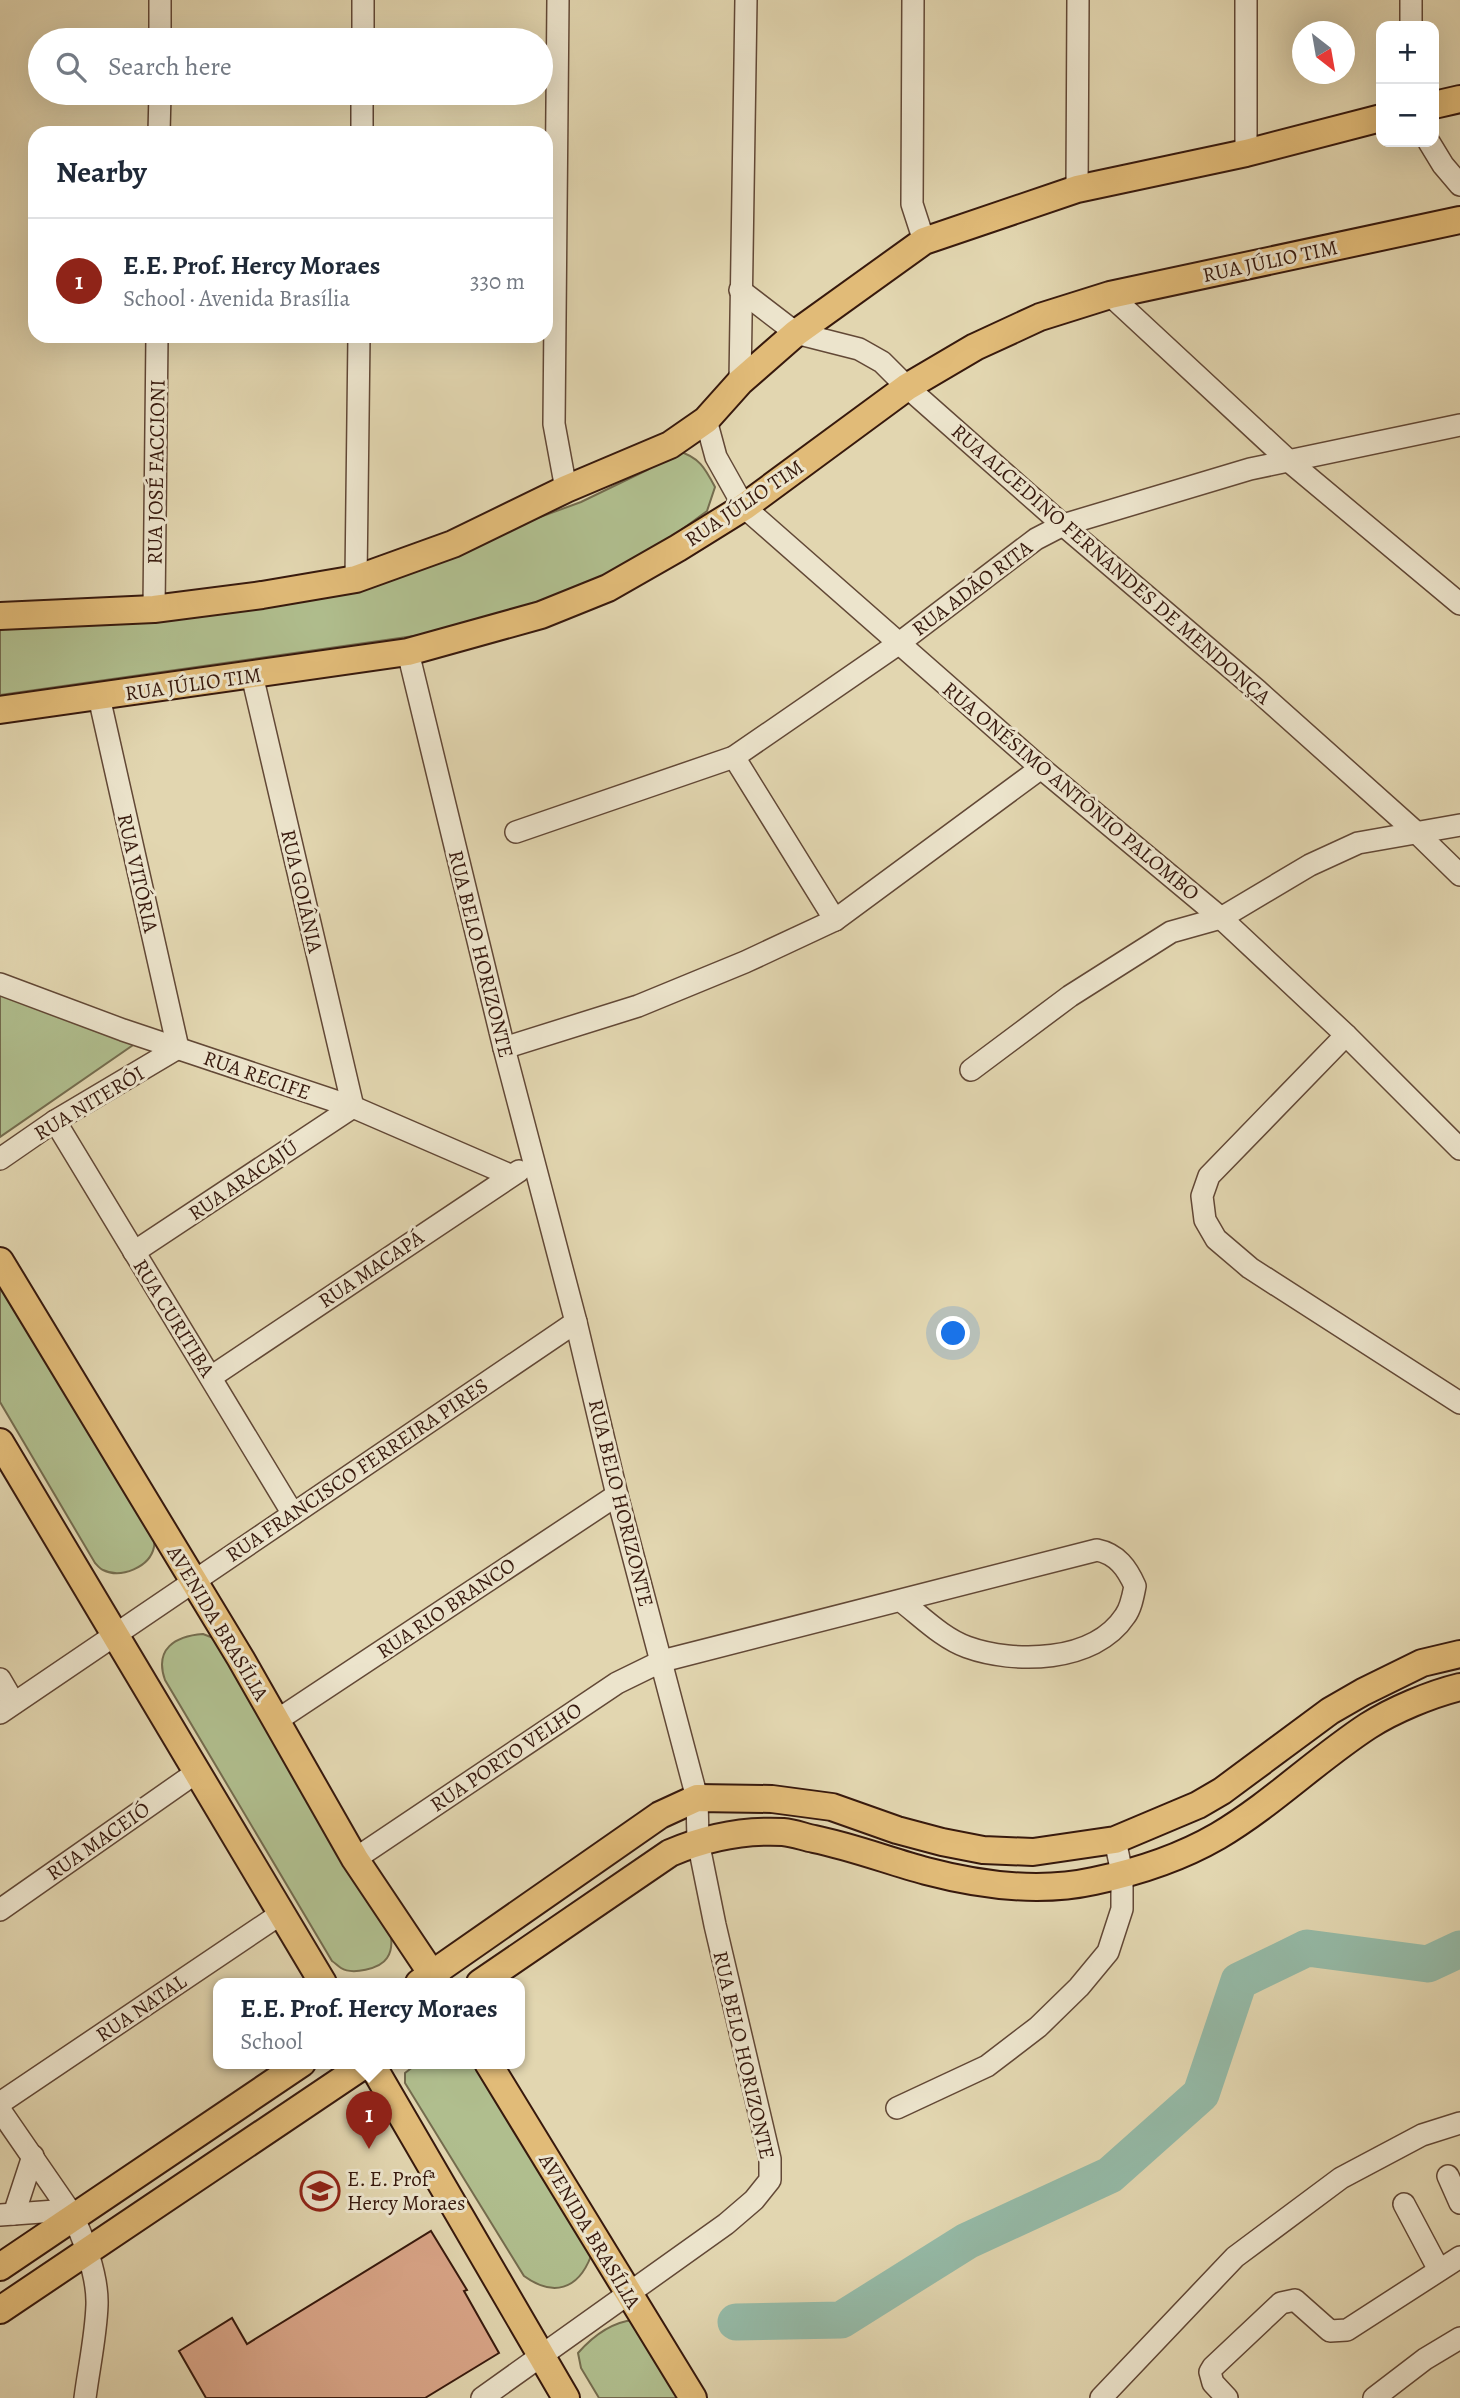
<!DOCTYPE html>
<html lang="en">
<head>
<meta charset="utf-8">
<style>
  :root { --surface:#fff; --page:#f2f2f3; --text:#1f2937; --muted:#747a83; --line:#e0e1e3; --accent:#8f2418 }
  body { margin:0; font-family:Alegreya,serif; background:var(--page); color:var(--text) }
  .controls { position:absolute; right:21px; top:21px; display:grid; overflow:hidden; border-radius:14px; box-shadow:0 7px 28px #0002 }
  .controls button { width:63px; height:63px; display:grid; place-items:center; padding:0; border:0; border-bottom:2px solid var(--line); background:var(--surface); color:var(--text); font:35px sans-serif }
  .compass { position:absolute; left:1292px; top:21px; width:63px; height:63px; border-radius:50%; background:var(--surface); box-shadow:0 7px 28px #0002; rotate:149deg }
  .you { position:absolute; left:954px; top:1334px; width:24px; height:24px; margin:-18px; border:5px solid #fff; border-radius:50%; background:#1a73e8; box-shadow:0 0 0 10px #1a73e833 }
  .badge { display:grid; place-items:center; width:46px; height:46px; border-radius:50%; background:var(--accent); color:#fff; font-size:23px; font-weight:700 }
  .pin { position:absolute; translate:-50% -58px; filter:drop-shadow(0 2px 4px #0008) }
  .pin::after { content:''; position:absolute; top:37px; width:24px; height:21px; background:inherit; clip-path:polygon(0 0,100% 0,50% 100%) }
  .popup { position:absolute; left:213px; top:1978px; width:312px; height:91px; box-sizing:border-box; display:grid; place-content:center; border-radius:14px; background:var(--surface); filter:drop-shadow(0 2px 5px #0005); font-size:23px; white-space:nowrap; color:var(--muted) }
  .popup b { font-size:26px; color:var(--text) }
  .popup::after { content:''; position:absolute; left:50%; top:100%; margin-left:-14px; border:14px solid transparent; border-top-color:var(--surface) }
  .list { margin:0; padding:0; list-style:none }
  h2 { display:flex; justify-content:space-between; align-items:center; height:91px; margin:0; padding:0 28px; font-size:30px }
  h2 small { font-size:23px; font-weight:400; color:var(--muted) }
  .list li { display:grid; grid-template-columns:46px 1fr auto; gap:21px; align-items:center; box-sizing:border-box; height:126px; padding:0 28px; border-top:2px solid var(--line) }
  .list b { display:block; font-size:26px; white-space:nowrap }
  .list p { margin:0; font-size:23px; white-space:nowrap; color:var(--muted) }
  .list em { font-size:23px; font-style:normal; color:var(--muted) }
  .icon { flex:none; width:38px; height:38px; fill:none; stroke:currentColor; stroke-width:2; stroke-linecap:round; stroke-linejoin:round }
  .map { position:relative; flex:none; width:1460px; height:2398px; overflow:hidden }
  .search { position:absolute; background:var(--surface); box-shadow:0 7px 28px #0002; left:28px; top:28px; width:525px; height:77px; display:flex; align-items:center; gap:18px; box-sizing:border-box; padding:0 24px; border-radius:38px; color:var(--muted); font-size:26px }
  .panel { position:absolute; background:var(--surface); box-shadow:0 7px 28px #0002; left:28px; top:126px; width:525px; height:217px; border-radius:21px }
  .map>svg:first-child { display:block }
  .green { fill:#b0be8e; stroke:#746c4e; stroke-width:2 }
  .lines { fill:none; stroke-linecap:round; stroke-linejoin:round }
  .river { stroke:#95baa7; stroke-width:37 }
  .building { fill:#d9a588; stroke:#37190d; stroke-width:2 }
  .minor-casing { stroke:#624836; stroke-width:24 }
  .major-casing { stroke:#37190d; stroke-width:30 }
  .minor { stroke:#ece4cc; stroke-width:21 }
  .major { stroke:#e1bb78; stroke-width:26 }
  .labels { text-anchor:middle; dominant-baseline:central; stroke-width:6; stroke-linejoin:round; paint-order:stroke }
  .street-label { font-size:21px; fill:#37190d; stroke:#ece4cc }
  .poi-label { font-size:21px; fill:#37190d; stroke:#ece4cc; text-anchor:start }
</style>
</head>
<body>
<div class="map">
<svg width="1460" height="2398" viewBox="0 0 1460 2398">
  <rect width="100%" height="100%" fill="#e2d6b0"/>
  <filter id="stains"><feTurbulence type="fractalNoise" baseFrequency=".00286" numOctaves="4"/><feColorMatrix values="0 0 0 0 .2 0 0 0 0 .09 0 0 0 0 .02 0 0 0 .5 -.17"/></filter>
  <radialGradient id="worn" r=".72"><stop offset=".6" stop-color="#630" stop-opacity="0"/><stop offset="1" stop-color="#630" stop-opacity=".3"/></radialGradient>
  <!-- green -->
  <g class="green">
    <path d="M678,451c21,6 27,17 37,36l-8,24 -34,25 -66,40 -68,26 -111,32 -428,61v-75l363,-38 218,-80 66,-32z"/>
    <polygon points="0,990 136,1043 0,1137"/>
    <path d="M0,1273l153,257c0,5 2,12 1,17 -4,20 -33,32 -51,23 -3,-1 -6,-5 -8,-7l-95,-161z"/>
    <path d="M203,1634l13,5 173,286c2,10 5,23 -2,33 -7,11 -35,17 -46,10 -3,-2 -6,-5 -9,-7l-167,-281c-11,-31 10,-44 38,-46z"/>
    <path d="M418,2063h67l106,193c-13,34 -38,41 -67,20l-119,-193v-10z"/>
    <path d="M634,2320l51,78h-86l-18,-30 -3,-15c15,-17 34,-31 56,-33z"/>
  </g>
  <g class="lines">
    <!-- river -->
    <polyline class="river" points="736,2322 841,2320 967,2241 1110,2175 1201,2094 1239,1981 1307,1948 1428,1964 1460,1949"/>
  </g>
  <!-- building -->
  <polygon class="building" points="431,2231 467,2290 464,2291 499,2353 425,2398 206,2398 179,2351 232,2318 247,2344"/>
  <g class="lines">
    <!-- minor casing -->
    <g class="minor-casing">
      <g id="minor">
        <polyline points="558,0 554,424 566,489"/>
        <polyline points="913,0 912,204 924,241"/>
        <polyline points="1246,0 1246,153"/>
        <polyline points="1411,0 1411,26"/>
        <polyline points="160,40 160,0"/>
        <polyline points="363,40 363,0"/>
        <polyline points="159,133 160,93"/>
        <polyline points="362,133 362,93"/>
        <polyline points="1429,142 1443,165 1460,185"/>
        <polyline points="1077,189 1078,0"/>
        <polyline points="740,290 796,333 859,349 882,362 907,387 1063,525 1258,691 1418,834 1460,875"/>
        <polyline points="1110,295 1290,462 1460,604"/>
        <polyline points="740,382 746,0"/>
        <polyline points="706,420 716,457 744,507 1041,768 1221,918 1346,1035 1460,1149"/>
        <polyline points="356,579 359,336"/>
        <polyline points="154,609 157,336"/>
        <polyline points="408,652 504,1048 576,1322 617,1495 697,1798 698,1841 715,1925 770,2159 770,2180 754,2200 726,2224 482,2398"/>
        <polyline points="734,757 835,920"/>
        <polyline points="516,832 734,757 898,644 1036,539 1063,525 1250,469 1460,425"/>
        <polyline points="0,984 123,1030 353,1107 510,1175"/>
        <polyline points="1346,1035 1209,1176 1202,1196 1205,1220 1216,1239 1250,1268 1460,1403"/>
        <polyline points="504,1048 638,1006 745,962 835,920 1041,768"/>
        <polyline points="971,1070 1070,996 1171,932 1221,918 1310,865 1358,843 1460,825"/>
        <polyline points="55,1121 293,1514"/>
        <polyline points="0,1159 55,1121 178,1048 99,697"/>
        <polyline points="134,1252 353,1107 252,675"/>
        <polyline points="211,1377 519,1171"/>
        <polyline points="0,1679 14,1703"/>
        <polyline points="0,1713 576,1322"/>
        <polyline points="276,1721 617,1495"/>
        <path d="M355,1859l262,-176 45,-22 435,-111c20,4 30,18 38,36 -2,10 -4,22 -10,30 -31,47 -111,48 -158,31 -25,-9 -46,-31 -66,-46"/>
        <polyline points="0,1910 197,1772"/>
        <polyline points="0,2103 282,1913"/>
        <polyline points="897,2108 987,2066 1038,2027 1079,1987 1108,1952 1122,1909 1122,1873 1115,1840"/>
        <polyline points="0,2110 69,2210"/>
        <polyline points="1448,2176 1460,2203"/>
        <polyline points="1404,2204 1439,2270"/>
        <polyline points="14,2214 33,2156"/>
        <path d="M0,2215l69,-5c14,24 29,66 28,95 -1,30 -8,62 -12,93"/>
        <polyline points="1101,2398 1235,2257 1341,2178 1422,2135 1460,2123"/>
        <polyline points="1227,2398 1213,2383 1210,2372 1213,2367 1281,2303 1295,2300 1330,2331 1347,2330 1460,2257"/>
        <polyline points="1374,2398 1425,2359 1460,2338"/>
      </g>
    </g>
    <!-- major casing -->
    <g class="major-casing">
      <g id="major">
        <polyline points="1434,105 1460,99"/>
        <polyline points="0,616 154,609 262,595 356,579 453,544 566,489 670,445 706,420 740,382 796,333 924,241 1077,189 1246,153 1381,118"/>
        <polyline points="0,710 408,652 541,615 608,588 678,548 744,507 907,387 975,347 1040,317 1110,295 1460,220"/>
        <polyline points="0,1261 241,1659 355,1859 438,1983"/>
        <polyline points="0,1442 323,1983"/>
        <polyline points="419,1983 660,1815 697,1798 772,1799 832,1807 897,1830 942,1842 983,1850 1033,1852 1115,1840 1198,1805 1222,1791 1330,1711 1363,1692 1422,1663 1460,1654"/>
        <path d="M480,1983l190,-130c35,-15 75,-23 113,-21 11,1 21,5 31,7 39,8 75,22 112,32 53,14 114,22 168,10 43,-9 86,-23 124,-45 54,-32 98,-76 150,-110 25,-16 63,-32 92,-39"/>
        <polyline points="371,2063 566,2398"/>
        <polyline points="488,2063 693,2398"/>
        <polyline points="0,2267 302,2063"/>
        <polyline points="0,2310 367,2063"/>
      </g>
    </g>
    <!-- minor -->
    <use href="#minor" class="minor"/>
    <!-- major -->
    <use href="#major" class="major"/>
  </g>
  <!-- icons -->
  <defs>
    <g id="school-ring" transform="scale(2.0125)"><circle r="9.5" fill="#ece4cc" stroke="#8f2418" stroke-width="1.5"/><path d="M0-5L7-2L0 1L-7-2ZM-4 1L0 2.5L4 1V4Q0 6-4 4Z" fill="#8f2418"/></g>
  </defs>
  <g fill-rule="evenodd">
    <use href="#school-ring" x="320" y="2191"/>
  </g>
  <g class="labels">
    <!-- street labels -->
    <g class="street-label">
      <text transform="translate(1270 261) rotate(-12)">RUA JÚLIO TIM</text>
      <text transform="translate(156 472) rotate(-89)">RUA JOSÉ FACCIONI</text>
      <text transform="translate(744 503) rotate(-34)">RUA JÚLIO TIM</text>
      <text transform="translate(1111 564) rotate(41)">RUA ALCEDINO FERNANDES DE MENDONÇA</text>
      <text transform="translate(972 588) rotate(-37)">RUA ADÃO RITA</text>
      <text transform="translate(193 684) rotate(-8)">RUA JÚLIO TIM</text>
      <text transform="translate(1071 791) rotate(40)">RUA ONÉSIMO ANTÔNIO PALOMBO</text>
      <text transform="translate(138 873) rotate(77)">RUA VITÓRIA</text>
      <text transform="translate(302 891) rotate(77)">RUA GOIÂNIA</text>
      <text transform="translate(481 954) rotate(76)">RUA BELO HORIZONTE</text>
      <text transform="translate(257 1075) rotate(19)">RUA RECIFE</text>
      <text transform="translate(89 1103) rotate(-31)">RUA NITERÓI</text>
      <text transform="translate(243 1180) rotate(-34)">RUA ARACAJÚ</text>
      <text transform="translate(371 1269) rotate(-34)">RUA MACAPÁ</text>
      <text transform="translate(174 1318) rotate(58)">RUA CURITIBA</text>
      <text transform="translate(357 1470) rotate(-34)">RUA FRANCISCO FERREIRA PIRES</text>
      <text transform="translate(621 1503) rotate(76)">RUA BELO HORIZONTE</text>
      <text transform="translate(446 1608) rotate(-34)">RUA RIO BRANCO</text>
      <text transform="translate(218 1623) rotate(59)">AVENIDA BRASÍLIA</text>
      <text transform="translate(506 1757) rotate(-34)">RUA PORTO VELHO</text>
      <text transform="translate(98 1841) rotate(-35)">RUA MACEIÓ</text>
      <text transform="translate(141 2008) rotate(-34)">RUA NATAL</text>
      <text transform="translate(744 2055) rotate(77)">RUA BELO HORIZONTE</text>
      <text transform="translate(590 2231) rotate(59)">AVENIDA BRASÍLIA</text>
    </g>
    <!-- poi labels -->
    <g class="poi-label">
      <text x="347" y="2179">E. E. Profª<tspan x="347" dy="24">Hercy Moraes</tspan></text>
    </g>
  </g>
  <rect width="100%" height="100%" filter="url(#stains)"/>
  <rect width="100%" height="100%" fill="url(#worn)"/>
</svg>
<div class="controls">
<button>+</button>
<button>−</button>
</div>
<svg class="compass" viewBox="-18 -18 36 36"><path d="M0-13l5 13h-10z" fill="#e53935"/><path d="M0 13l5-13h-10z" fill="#747a83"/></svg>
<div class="you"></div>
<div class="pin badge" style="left:369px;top:2149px">1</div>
<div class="popup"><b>E.E. Prof. Hercy Moraes</b>School</div>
<div class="search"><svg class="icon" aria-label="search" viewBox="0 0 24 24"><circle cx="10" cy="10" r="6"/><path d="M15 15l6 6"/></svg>Search here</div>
<section class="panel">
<h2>Nearby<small></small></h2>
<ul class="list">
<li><span class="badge">1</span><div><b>E.E. Prof. Hercy Moraes</b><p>School · Avenida Brasília</p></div><em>330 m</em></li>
</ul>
</section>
</div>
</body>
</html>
